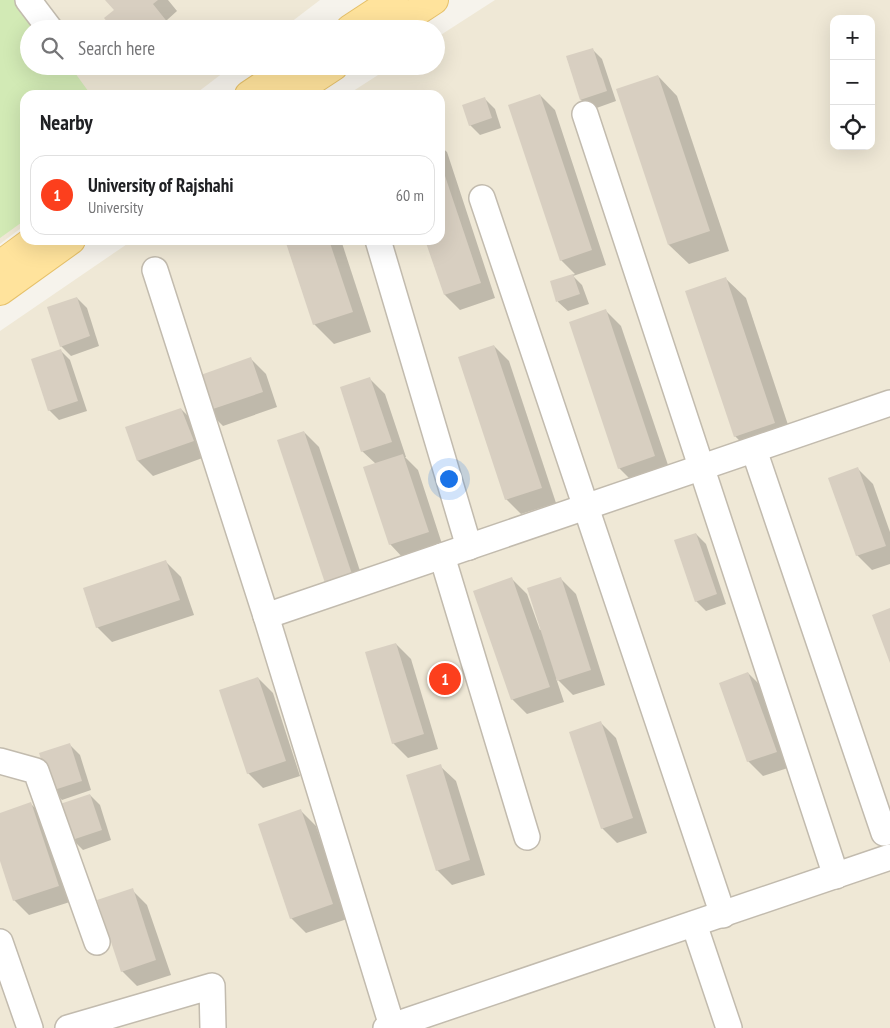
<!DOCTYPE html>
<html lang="en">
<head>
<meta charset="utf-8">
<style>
  :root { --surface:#fff; --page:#f6f6f6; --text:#202124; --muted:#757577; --line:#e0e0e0; --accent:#fc3f1d }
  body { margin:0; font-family:"PT Sans Narrow",sans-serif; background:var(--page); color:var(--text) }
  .controls { position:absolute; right:15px; top:15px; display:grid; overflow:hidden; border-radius:10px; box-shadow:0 5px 20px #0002 }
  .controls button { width:45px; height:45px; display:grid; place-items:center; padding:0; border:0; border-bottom:1px solid var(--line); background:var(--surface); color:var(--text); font:25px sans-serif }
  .you { position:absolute; left:448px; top:478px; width:18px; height:18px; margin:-12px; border:4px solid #fff; border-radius:50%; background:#1a73e8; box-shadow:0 0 0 8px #1a73e833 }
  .badge { display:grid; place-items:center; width:32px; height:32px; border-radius:50%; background:var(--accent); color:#fff; font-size:16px; font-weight:700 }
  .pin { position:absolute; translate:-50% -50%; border:2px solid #fff; box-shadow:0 1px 5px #0006 }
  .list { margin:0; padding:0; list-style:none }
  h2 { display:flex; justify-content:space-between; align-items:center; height:65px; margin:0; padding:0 20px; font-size:21px }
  h2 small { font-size:16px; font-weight:400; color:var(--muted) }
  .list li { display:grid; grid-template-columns:32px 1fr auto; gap:15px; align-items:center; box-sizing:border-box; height:80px; margin:0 10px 10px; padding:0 10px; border:1px solid var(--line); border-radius:15px }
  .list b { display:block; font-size:19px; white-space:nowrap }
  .list p { margin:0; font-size:16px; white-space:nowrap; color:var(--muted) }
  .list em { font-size:16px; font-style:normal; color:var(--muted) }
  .icon { flex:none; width:28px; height:28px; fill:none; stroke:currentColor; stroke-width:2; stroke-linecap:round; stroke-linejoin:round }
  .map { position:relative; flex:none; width:890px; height:1028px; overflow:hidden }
  .search { position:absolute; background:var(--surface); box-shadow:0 5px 20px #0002; left:20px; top:20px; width:425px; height:55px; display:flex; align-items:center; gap:12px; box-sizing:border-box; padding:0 18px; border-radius:28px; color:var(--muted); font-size:19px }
  .panel { position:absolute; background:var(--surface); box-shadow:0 5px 20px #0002; left:20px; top:90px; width:425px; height:155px; border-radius:15px }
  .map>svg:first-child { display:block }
  .education { fill:#efe8d6; fill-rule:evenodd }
  .green { fill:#d2eab5 }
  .shadow { fill:#0003 }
  .building { fill:#d8cfc1 }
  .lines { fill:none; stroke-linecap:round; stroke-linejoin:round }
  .minor-casing { stroke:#c2bbae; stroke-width:28 }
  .major-casing { stroke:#e6c16a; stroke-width:30 }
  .minor { stroke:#fff; stroke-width:25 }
  .major { stroke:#ffe39c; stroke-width:28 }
</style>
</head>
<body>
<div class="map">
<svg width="890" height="1028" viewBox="0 0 890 1028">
  <rect width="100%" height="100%" fill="#f6f3ec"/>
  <!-- education -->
  <g class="education">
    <polygon points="0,0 320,0 282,29 29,29 29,66 232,66 194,95 25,95 25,225 0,244"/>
    <path d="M495,0h395v1028h-890v-697l133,-91h307v-145h-93l45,-29h44v-28zM834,19h37v127h-37z"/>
  </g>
  <!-- green -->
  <polygon class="green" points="0,0 21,0 42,29 29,29 29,66 70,66 91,95 25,95 25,220 0,238"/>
  <!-- shadow -->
  <g class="shadow">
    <polygon points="107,0 168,0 177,11 167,20 174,29 114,29 116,10"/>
    <polygon points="592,49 602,59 616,101 591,110 581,100 567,57"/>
    <polygon points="658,76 677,96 729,251 689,264 669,245"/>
    <polygon points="540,95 555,110 606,265 573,276 582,285 589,304 568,311 558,302 551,282 575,274 561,260"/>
    <polygon points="485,99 495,109 501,128 480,135 470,125"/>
    <polygon points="440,146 447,152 495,298 460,310 445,295 427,240 440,240"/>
    <polygon points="286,240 341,240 371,332 334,344 314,324"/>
    <polygon points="726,279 746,298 794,443 754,456 735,436"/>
    <polygon points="77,298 87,308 99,346 71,356 61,346"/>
    <polygon points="606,311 621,326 670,471 634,483 619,468"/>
    <polygon points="494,346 509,361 556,503 521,514 506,499"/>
    <polygon points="60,350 70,360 87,411 59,420 49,410"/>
    <polygon points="251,359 266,374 277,407 223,426 208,411"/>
    <polygon points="370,379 385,394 406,457 405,457 418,470 443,547 405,560 390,544 376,464 362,451"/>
    <polygon points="181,409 196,424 208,456 153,476 138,461 127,428"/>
    <polygon points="304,432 319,447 367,592 342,600"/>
    <polygon points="858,469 873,484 890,532 890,564 872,570 857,555"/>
    <polygon points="696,534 706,544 726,604 706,611 696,601"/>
    <polygon points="166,562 181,577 194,615 112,642 97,627"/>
    <polygon points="512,579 527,594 540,630 542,629 561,579 576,594 605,685 573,695 556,678 564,702 527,714 512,699"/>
    <polygon points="396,644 411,659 438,749 408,758 393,743"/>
    <polygon points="748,673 763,688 791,767 763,776 748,761"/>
    <polygon points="258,678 273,693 300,776 263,788 248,773"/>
    <polygon points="601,723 616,738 647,833 617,843 602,828"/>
    <polygon points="70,745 80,755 91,790 62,800 52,790"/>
    <polygon points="440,766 456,781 485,875 452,885 437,870"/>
    <polygon points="90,795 100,805 111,840 83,850 73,840"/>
    <polygon points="31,804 46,819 73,901 29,915 14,900 0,857 0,814"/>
    <polygon points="301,811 316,826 347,919 306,933 291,918"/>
    <polygon points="132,890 147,905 171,975 137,986 122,971"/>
  </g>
  <!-- building -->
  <g class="building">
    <polygon points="105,0 158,0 153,4 173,29 113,29 104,18 114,10"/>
    <polygon points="593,48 607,91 580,100 566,56"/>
    <polygon points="658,75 710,231 668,245 616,89"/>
    <polygon points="540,94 592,250 560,261 508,105"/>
    <polygon points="485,97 492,118 469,126 462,105"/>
    <polygon points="440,161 481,283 444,295 425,240 440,240"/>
    <polygon points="285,240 329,240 353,312 313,325"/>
    <polygon points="573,274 580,294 556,302 550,281"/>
    <polygon points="726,277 775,423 734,437 685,291"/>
    <polygon points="77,297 90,336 60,347 47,307"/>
    <polygon points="606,309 655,456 618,469 569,322"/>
    <polygon points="494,345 542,488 505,500 458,357"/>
    <polygon points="61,349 78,401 48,411 31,359"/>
    <polygon points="251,357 263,392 207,411 195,377"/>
    <polygon points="370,377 392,442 361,452 340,387"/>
    <polygon points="181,408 194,441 137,461 125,427"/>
    <polygon points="304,431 353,577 326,586 277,440"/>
    <polygon points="403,454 429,532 389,545 363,467"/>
    <polygon points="858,467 886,546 856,556 828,478"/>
    <polygon points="696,533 717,594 695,602 674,540"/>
    <polygon points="166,560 180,600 96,628 83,588"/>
    <polygon points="512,577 550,687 511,700 473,591"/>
    <polygon points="561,577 591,670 557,681 527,588"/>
    <polygon points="890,608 890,663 872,615"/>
    <polygon points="396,643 424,734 392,744 365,652"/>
    <polygon points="748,672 777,752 747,762 719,683"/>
    <polygon points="258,677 286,761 247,774 219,690"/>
    <polygon points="601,721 633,818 601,829 569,732"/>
    <polygon points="70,743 82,781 51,791 39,753"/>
    <polygon points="441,764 470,860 436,871 406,775"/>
    <polygon points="90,794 102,830 72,840 60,804"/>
    <polygon points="31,802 59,886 13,901 0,861 0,813"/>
    <polygon points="301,809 333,904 290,919 258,824"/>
    <polygon points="133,888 156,960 121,972 97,900"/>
  </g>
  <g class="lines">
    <!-- minor casing -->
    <g class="minor-casing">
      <g id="minor">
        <polyline points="28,0 50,29"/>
        <polyline points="585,114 836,876"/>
        <polyline points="482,198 723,915"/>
        <polyline points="378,240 469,547"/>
        <polyline points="155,270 266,616 392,1026"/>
        <polyline points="754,450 884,833"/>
        <polyline points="442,556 527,837"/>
        <polyline points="266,616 890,403"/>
        <polyline points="0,761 36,771 97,942"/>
        <polyline points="694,924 729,1028"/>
        <polyline points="0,942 30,1028"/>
        <polyline points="68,1028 212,986 213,1028"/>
        <polyline points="386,1028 890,857"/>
      </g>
    </g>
    <!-- major casing -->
    <g class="major-casing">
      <g id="major">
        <polyline points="350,29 394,0"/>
        <polyline points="390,29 434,0"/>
        <polyline points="249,95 292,66"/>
        <polyline points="290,95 334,66"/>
        <polyline points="0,265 34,240"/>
        <polyline points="0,291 71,240"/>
      </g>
    </g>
    <!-- minor -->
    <use href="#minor" class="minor"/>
    <!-- major -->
    <use href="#major" class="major"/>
  </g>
</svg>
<div class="controls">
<button>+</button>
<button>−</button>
<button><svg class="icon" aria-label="locate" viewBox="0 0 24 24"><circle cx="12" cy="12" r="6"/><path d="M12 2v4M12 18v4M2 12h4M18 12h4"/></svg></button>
</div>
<div class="you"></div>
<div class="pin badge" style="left:445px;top:679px">1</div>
<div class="search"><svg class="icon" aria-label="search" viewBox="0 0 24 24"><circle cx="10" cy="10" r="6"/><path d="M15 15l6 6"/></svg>Search here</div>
<section class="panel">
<h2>Nearby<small></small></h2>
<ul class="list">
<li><span class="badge">1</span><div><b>University of Rajshahi</b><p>University</p></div><em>60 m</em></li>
</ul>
</section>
</div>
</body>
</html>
